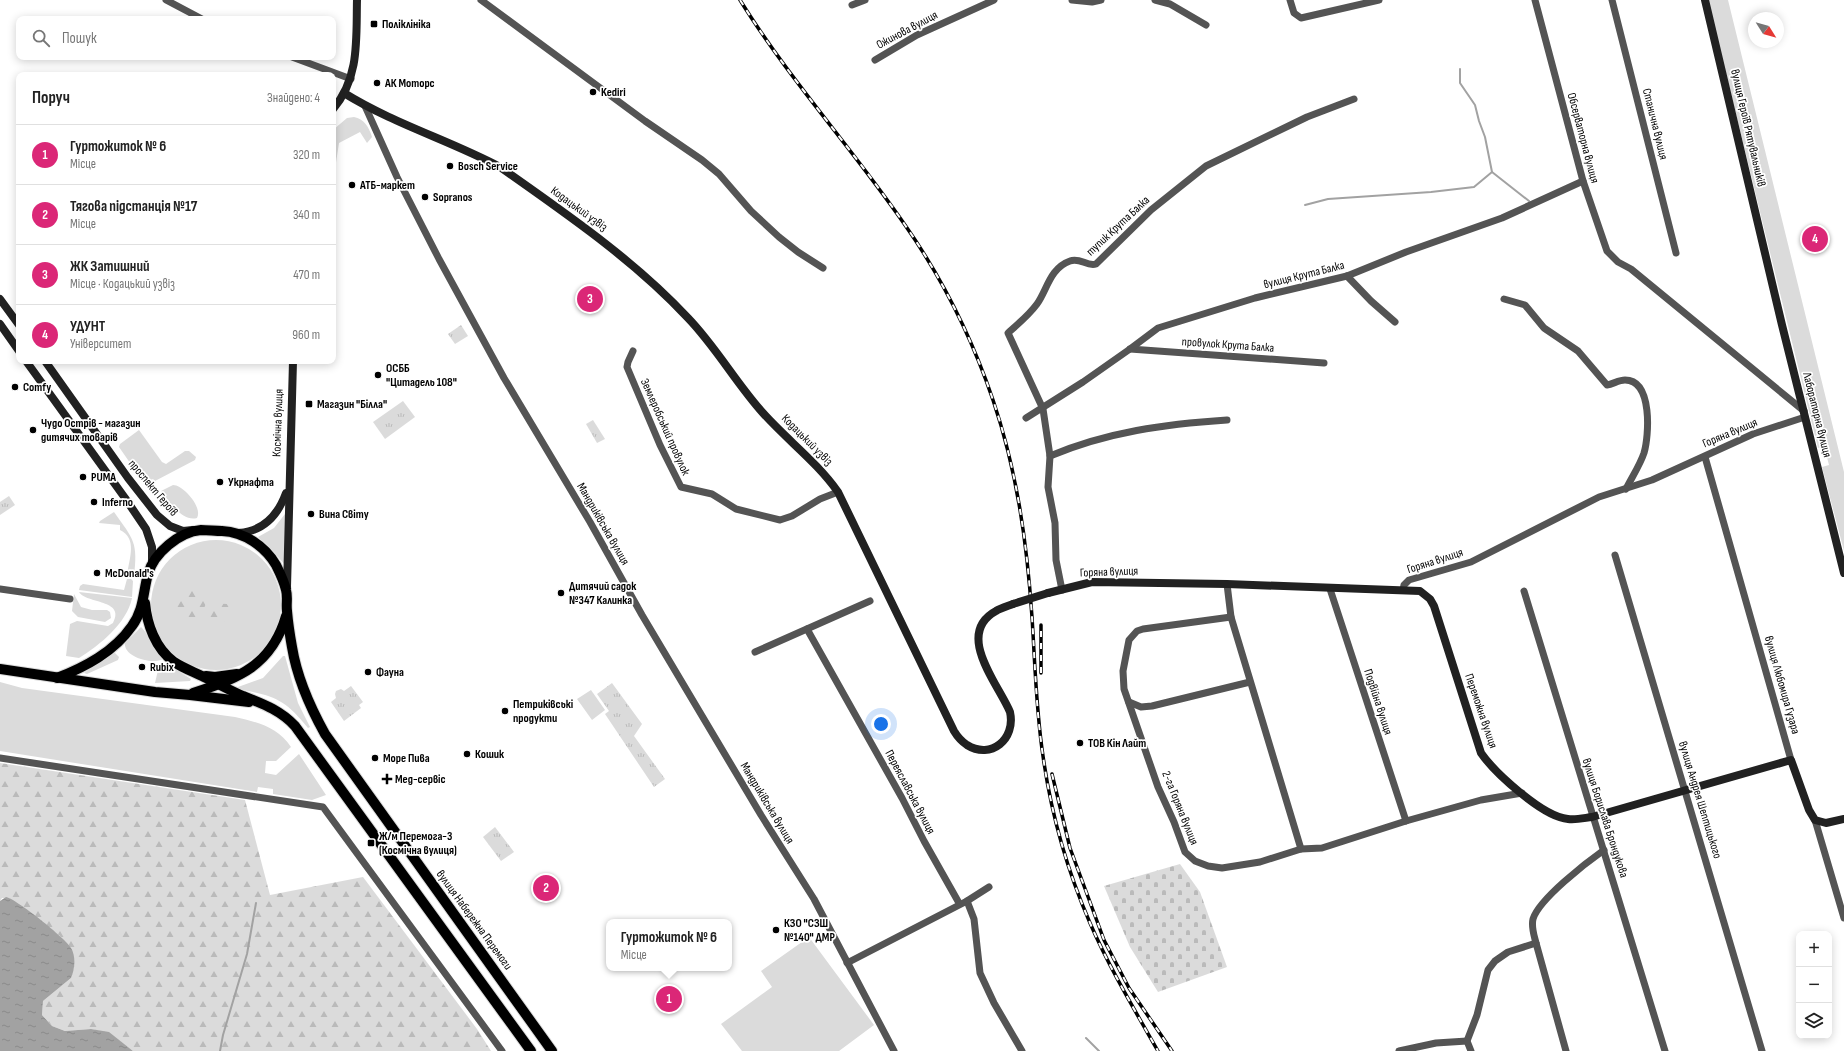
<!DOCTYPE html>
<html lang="uk">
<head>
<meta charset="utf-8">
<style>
  :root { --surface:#fff; --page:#f6f6f6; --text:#222; --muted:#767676; --line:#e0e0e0; --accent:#db2777 }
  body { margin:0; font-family:"Sofia Sans Condensed",sans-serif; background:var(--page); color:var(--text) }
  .controls { position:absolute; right:12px; bottom:12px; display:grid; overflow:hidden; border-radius:8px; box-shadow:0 2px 10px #0003 }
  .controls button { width:36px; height:36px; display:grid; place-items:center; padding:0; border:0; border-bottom:1px solid var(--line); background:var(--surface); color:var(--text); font:20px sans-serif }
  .compass { position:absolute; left:1748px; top:12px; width:36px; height:36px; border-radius:50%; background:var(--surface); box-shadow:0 2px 10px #0003; rotate:127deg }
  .you { position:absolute; left:881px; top:724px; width:14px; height:14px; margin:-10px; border:3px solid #fff; border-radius:50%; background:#1a73e8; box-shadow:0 0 0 6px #1a73e833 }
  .badge { display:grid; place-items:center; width:26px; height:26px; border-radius:50%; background:var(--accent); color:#fff; font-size:13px; font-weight:700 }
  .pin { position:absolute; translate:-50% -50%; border:2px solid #fff; box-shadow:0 1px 4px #0006 }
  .popup { position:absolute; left:606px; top:919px; width:126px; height:52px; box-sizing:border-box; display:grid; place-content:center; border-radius:8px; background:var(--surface); filter:drop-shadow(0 1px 3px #0005); font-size:13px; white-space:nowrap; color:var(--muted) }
  .popup b { font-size:15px; color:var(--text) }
  .popup::after { content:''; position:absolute; left:50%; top:100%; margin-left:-8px; border:8px solid transparent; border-top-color:var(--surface) }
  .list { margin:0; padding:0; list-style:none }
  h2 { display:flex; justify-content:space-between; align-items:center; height:52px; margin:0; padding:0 16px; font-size:17px }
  h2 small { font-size:13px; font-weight:400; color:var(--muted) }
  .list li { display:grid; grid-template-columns:26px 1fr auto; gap:12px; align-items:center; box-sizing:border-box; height:60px; padding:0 16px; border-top:1px solid var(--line) }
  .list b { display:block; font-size:15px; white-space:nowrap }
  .list p { margin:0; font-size:13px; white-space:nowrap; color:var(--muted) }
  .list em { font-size:13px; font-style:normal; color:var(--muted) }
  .icon { flex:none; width:22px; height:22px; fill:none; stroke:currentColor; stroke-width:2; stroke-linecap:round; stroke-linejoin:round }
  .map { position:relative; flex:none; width:1844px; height:1051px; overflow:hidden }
  .search { position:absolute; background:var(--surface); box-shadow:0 2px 10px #0003; left:16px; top:16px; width:320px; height:44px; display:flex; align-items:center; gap:10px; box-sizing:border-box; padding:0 14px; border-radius:8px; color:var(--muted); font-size:15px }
  .panel { position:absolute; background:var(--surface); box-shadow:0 2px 10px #0003; left:16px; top:72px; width:320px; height:292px; border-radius:8px }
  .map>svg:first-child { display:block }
  .grass { fill:#dbdbdb }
  .forest { fill:url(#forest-firs) }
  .cemetery { fill:url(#cemetery-stones) }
  .park { fill:url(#park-tufts) }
  .water { fill:url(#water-ripples) }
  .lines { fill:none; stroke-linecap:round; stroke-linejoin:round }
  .stream { stroke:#a2a2a2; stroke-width:2 }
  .primary-casing { stroke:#dbdbdb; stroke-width:12 }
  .street { stroke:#545454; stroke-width:7 }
  .secondary { stroke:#212121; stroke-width:8 }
  .primary { stroke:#000; stroke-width:10 }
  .rail-casing { stroke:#000; stroke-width:3.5 }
  .rail { stroke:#fff; stroke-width:2; stroke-dasharray:6; stroke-linecap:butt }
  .secondary-bridge { stroke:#212121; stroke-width:8 }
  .poi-dot { fill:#000; stroke:#fff; stroke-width:1.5 }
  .labels { text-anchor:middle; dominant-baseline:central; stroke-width:3.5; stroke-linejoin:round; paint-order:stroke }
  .poi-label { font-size:12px; font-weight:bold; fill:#000; stroke:#fff; text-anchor:start }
  .street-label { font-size:12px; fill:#000; stroke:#fff }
</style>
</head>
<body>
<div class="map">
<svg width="1844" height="1051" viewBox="0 0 1844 1051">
  <defs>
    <pattern id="forest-firs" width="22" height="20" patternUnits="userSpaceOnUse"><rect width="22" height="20" fill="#dbdbdb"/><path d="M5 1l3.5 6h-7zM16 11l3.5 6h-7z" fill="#bababa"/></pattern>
    <pattern id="cemetery-stones" width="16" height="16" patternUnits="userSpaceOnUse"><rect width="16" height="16" fill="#dbdbdb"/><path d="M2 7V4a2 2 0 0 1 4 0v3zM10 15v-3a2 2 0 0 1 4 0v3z" fill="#bababa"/></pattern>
    <pattern id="park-tufts" width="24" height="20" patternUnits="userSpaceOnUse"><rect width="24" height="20" fill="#dbdbdb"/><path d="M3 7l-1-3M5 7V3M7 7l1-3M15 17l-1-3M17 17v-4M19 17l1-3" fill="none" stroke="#bababa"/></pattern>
    <pattern id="water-ripples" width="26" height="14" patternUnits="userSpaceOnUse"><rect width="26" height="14" fill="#a2a2a2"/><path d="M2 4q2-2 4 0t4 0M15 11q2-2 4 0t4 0" fill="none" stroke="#8a8a8a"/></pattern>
  </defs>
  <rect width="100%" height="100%" fill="#fff"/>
  <!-- grass -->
  <g class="grass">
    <polygon points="1708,0 1728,0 1844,472 1844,551 1822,467 1829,465 1824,446 1818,448"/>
    <path d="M354,117c10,2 15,10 18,20l-5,6 -7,-11 -21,11 -6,39v-52l14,-12z"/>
    <polygon points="139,430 162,462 166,464 185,451 189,451 196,457 195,460 155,481 153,479 144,483 119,447 120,444"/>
    <path d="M173,485c10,0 30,22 24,33 -15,4 -28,-17 -36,-27z"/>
    <path d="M114,512c20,28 24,30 20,65h-2l-5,-1c2,-18 11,-37 -7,-46v-5l-21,-2 1,-2z"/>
    <polygon points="285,514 285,565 271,549 258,537 274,528"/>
    <circle cx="216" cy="605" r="65"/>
    <polygon points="127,579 131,579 133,581 132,597 79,590 80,586 83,584 124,590"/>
    <path d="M79,592l53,6c-5,25 -32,47 -53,60l-13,-2 4,-32 7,-3 31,5 5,-3c13,-24 -27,-19 -34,-31z"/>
    <polygon points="74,594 81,607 92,610 107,610 110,612 111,618 105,622 78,617 72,611"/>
    <path d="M141,627c5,4 16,25 22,32 -10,6 -40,-2 -38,-16z"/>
    <polygon points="114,652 119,657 118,660 87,674 84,673"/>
    <path d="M283,656h2l13,47 12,24 -2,1c-24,-30 -34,-32 -70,-39v-2l25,-9z"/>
    <polygon points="159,666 172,667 191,679 190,681 155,683"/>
    <path d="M0,682l22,6 213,29c22,5 43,10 56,30l-15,14h-10l-1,12 11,2 23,-21 27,41 -14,5 -39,-6v-5l-15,-2 -1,5 -257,-41z"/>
    <polygon points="591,690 605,710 592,720 577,699"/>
    <polygon points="809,937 874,1025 839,1051 742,1051 721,1024 772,987 761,971"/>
  </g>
  <!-- forest -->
  <g class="forest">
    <path d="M192,586l7,4 7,13c-2,8 -8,13 -7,22l-5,2 -6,-2 -6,-8h-5l-6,-5 5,-8 4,-2 6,-12z"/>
    <polygon points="212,603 227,604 230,606 230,616 226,621 216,622 207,616"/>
    <polygon points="0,763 245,800 270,895 363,877 477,1029 491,1051 133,1051 109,1033 91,1029 65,1031 52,1026 42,1015 43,1001 71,978 74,967 60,936 9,898 2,898 0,901"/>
  </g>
  <!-- cemetery -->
  <polygon class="cemetery" points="1180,864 1200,892 1227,967 1158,992 1130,947 1104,886"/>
  <!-- park -->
  <g class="park">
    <polygon points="461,325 468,336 455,344 448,334"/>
    <polygon points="403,401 415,417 385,439 373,422"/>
    <polygon points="593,420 605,439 597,443 586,424"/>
    <polygon points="9,496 15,505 0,515 0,502"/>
    <polygon points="612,683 642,724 634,736 665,779 654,787 605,714 609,711 597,694"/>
    <polygon points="351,686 363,702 359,705 361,708 344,721 331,702 336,698 335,694 336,691 341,689 344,691"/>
    <polygon points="495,827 514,852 501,861 483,837"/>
  </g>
  <!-- water -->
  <path class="water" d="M6,897c9,1 61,42 65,51 5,8 4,21 0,30l-28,23 -1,14 10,11 13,5 26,-2 18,3 24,19h-133v-150z"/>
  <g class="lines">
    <!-- stream -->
    <g class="stream">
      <polyline points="1492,172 1529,201"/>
      <polyline points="1305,205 1328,199 1431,192 1474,187 1492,172 1485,137 1479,121 1475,105 1460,83 1460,69"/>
      <polyline points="1086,1038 1099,1051"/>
      <polyline points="220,1051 223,1035 247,954 256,903"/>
    </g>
    <!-- primary casing -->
    <g class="primary-casing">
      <g id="primary">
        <path d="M145,603c2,21 10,45 29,59 9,6 20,10 30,15 13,6 25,13 39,19 20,8 37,14 52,30l236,325"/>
        <polyline points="0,669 155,692 190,695 249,702"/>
        <polyline points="206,676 215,677 237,674"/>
        <path d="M57,678c28,-11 57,-26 75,-52 12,-16 11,-34 16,-52 6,-21 31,-42 53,-44 7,0 14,1 21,1 22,1 43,15 54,34 4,8 8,16 10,25 2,7 0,14 1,21 1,12 3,25 5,36 5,31 18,60 33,87l227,317"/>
        <path d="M193,693c45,-14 79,-28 93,-77"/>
      </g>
    </g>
    <!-- street -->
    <g class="street">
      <polyline points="166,0 202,19"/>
      <polyline points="481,0 645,121 702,160 719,174 751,211 779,237 798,252 823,268"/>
      <polyline points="1072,0 1092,2 1101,0"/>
      <polyline points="1155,0 1170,4 1206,25"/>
      <polyline points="1290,0 1294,13 1301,18 1379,0"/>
      <polyline points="1535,0 1583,181 1607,251 1618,262 1631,269 1804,411"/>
      <polyline points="1612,0 1676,253"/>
      <polyline points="852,5 865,0"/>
      <polyline points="292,57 351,79"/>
      <polyline points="875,60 917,35 994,0"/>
      <polyline points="365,106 397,177 439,259 504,378 590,522 642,615 761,815 814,899 894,1051"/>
      <polyline points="1347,276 1371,301 1395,322"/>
      <path d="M1504,299l21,6 19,23 34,23 29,34c6,-1 12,-5 18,-5 28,0 24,56 19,73 -4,12 -12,24 -18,36"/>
      <polyline points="1130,349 1324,363"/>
      <polyline points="633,351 628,362 627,367 660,445 681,487 712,494 736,509 780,520 792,516 820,499 838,492"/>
      <polyline points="1026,418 1083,382 1130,349 1158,328 1255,298 1347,276 1406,252 1502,218 1583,181"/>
      <path d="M1050,456c57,-24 115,-32 177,-36"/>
      <polyline points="1705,457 1791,760"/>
      <polyline points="1615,555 1762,1051"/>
      <polyline points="1227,584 1231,617 1301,849"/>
      <polyline points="0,589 70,599"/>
      <polyline points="1330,589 1406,821"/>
      <path d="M1062,590l-6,-30 -1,-37 -7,-36 2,-31 -7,-47 -35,-76c10,-9 21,-18 29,-29 10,-14 13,-36 33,-43 10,-4 17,6 26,3l55,-54 55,-44 101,-49 47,-18"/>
      <polyline points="1403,590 1404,585 1409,580 1471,562 1599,497 1652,480 1753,434 1805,417"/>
      <polyline points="1524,591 1665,1051"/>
      <polyline points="1231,617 1143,629 1137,631 1129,640 1123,671 1124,689 1158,787 1174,822 1185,852 1195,861 1208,866 1222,868 1260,862 1301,849 1322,848 1406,821 1481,800 1522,793"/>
      <polyline points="807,629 902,798 924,841 959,903"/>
      <polyline points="755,652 870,601"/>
      <polyline points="1129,702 1141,707 1152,706 1250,682"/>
      <polyline points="0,758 323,807 502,1051"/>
      <polyline points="1815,820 1844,918"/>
      <polyline points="967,901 974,919 980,973 994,1003 1022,1051"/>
      <polyline points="847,963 967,901 989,887"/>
      <polyline points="1399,1051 1436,1043 1467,1041"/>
      <polyline points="1471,1051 1467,1041 1477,1015 1488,970 1495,961 1508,952 1536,943"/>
      <path d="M1566,1051l-30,-108c-2,-8 -5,-16 -3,-24 6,-20 54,-57 71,-69"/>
    </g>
    <!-- secondary -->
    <g class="secondary">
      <polyline points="1705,0 1782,325 1844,573"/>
      <path d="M344,93c50,31 105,47 156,74 65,46 133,92 188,151 28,29 48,65 75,95 24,27 54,49 75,79l116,239c3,5 7,10 13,14 24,15 49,-6 43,-33 -11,-27 -56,-78 -14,-101 5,-3 12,-5 17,-7"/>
      <path d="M333,109c27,-31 23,-71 24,-109"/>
      <polyline points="0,299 19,325"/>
      <polyline points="0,324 19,351"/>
      <polyline points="26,361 125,498 146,529 152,547 152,564"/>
      <polyline points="45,361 128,478 157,515 170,526 183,531 193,530"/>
      <path d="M239,533c25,-2 39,-18 47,-40"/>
      <polyline points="287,587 293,361"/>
      <path d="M1048,593l44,-11 135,2 193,7 10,8 4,7 47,147c14,20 62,64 87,66 8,1 16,-1 24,-2l199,-57 18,50 6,10 11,3 18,-4"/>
    </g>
    <!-- primary -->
    <use href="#primary" class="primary"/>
    <!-- rail casing -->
    <g class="rail-casing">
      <g id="rail">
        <path d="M740,0c49,79 112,148 165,225 37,53 67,113 88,175 24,71 34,143 39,217 3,46 4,93 11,139 8,57 24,114 47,167 19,44 44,86 68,128"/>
        <polyline points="1041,673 1041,625"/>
        <polyline points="1052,774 1070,848 1104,940 1129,988 1172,1051"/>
      </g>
    </g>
    <!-- rail -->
    <use href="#rail" class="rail"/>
    <!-- secondary-bridge -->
    <polyline class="secondary-bridge" points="1013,604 1048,593"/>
  </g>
  <!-- markers -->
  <g class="poi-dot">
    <rect x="370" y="20" width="8" height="8" rx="2"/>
    <circle cx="377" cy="83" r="4"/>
    <circle cx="593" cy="92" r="4"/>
    <circle cx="450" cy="166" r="4"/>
    <circle cx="352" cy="185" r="4"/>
    <circle cx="425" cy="197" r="4"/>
    <circle cx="378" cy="375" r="4"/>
    <circle cx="15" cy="387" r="4"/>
    <rect x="305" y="400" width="8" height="8" rx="2"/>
    <circle cx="33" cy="430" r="4"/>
    <circle cx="83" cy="477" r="4"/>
    <circle cx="220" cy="482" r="4"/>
    <circle cx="94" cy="502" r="4"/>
    <circle cx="311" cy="514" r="4"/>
    <circle cx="97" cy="573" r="4"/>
    <circle cx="561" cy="593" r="4"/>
    <circle cx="142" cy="667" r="4"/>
    <circle cx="368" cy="672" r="4"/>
    <circle cx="505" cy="711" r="4"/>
    <circle cx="1080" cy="743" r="4"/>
    <circle cx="467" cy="754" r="4"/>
    <circle cx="375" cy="758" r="4"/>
    <path d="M385 773h4v4h4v4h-4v4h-4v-4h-4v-4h4z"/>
    <rect x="367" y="839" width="8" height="8" rx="2"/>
    <circle cx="776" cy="930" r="4"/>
  </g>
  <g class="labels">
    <!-- poi labels -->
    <g class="poi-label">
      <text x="382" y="24">Поліклініка</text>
      <text x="385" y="83">АК Моторс</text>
      <text x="601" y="92">Kediri</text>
      <text x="458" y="166">Bosch Service</text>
      <text x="360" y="185">АТБ-маркет</text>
      <text x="433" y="197">Sopranos</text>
      <text x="386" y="368">ОСББ<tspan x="386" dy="14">"Цитадель 108"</tspan></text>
      <text x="23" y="387">Comfy</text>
      <text x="317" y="404">Магазин "Білла"</text>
      <text x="41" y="423">Чудо Острів - магазин<tspan x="41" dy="14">дитячих товарів</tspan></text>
      <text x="91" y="477">PUMA</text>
      <text x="228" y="482">Укрнафта</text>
      <text x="102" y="502">Inferno</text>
      <text x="319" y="514">Вина Світу</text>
      <text x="105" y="573">McDonald's</text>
      <text x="569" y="586">Дитячий садок<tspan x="569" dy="14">№347 Калинка</tspan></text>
      <text x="150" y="667">Rubix</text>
      <text x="376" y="672">Фауна</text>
      <text x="513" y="704">Петриківські<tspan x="513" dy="14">продукти</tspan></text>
      <text x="1088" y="743">ТОВ Кін Лайт</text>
      <text x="475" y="754">Кошик</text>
      <text x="383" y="758">Море Пива</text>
      <text x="395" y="779">Мед-сервіс</text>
      <text x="379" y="836">Ж/м Перемога-3<tspan x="379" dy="14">(Космічна вулиця)</tspan></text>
      <text x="784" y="923">КЗО "СЗШ<tspan x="784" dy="14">№140" ДМР</tspan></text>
    </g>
    <!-- street labels -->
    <g class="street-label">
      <text transform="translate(907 30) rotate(-28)">Ожинова вулиця</text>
      <text transform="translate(1655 124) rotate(76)">Станична вулиця</text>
      <text transform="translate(1748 128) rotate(77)">вулиця Героїв Рятувальників</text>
      <text transform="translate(1583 138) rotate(75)">Обсерваторна вулиця</text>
      <text transform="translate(579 209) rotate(36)">Кодацький узвіз</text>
      <text transform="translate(1118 226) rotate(-43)">тупик Крута Балка</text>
      <text transform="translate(1304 275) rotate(-14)">вулиця Крута Балка</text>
      <text transform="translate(1228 345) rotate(4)">провулок Крута Балка</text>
      <text transform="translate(1817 415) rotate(76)">Лабораторна вулиця</text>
      <text transform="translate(278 423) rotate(-88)">Космічна вулиця</text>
      <text transform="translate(665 427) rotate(66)">Землеробський провулок</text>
      <text transform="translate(1730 433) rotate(-23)">Горяна вулиця</text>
      <text transform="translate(807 440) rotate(45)">Кодацький узвіз</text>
      <text transform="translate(153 488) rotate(50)">проспект Героїв</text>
      <text transform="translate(603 524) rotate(60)">Мандриківська вулиця</text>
      <text transform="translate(1435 561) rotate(-18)">Горяна вулиця</text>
      <text transform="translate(1109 572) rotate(-2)">Горяна вулиця</text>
      <text transform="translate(1782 685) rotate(74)">вулиця Любомира Гузара</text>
      <text transform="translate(1378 702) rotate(72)">Подвійна вулиця</text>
      <text transform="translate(1481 711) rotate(71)">Переможна вулиця</text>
      <text transform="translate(910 792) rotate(62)">Переяславська вулиця</text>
      <text transform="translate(1700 800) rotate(73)">вулиця Андрея Шептицького</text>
      <text transform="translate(767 803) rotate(59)">Мандриківська вулиця</text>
      <text transform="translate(1180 808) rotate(68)">2-га Горяна вулиця</text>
      <text transform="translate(1605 818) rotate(72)">вулиця Борислава Брондукова</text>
      <text transform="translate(474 920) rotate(54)">вулиця Набережна Перемоги</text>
    </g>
  </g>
</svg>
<div class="controls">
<button>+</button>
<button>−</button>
<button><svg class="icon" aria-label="layers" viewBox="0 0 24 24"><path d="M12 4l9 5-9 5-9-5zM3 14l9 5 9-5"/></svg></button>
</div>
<svg class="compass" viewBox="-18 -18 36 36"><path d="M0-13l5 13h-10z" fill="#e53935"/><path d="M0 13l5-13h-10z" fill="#767676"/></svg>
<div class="you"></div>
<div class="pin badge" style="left:669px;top:999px">1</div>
<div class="popup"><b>Гуртожиток № 6</b>Місце</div>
<div class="pin badge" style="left:546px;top:888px">2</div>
<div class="pin badge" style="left:590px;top:299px">3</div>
<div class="pin badge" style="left:1815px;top:239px">4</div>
<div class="search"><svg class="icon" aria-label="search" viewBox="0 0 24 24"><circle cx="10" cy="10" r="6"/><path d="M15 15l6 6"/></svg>Пошук</div>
<section class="panel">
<h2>Поруч<small>Знайдено: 4</small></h2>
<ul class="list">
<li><span class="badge">1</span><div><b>Гуртожиток № 6</b><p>Місце</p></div><em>320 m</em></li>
<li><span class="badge">2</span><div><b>Тягова пiдстанцiя №17</b><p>Місце</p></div><em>340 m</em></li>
<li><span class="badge">3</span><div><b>ЖК Затишний</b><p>Місце · Кодацький узвіз</p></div><em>470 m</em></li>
<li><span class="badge">4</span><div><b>УДУНТ</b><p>Університет</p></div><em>960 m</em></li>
</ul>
</section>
</div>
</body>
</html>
